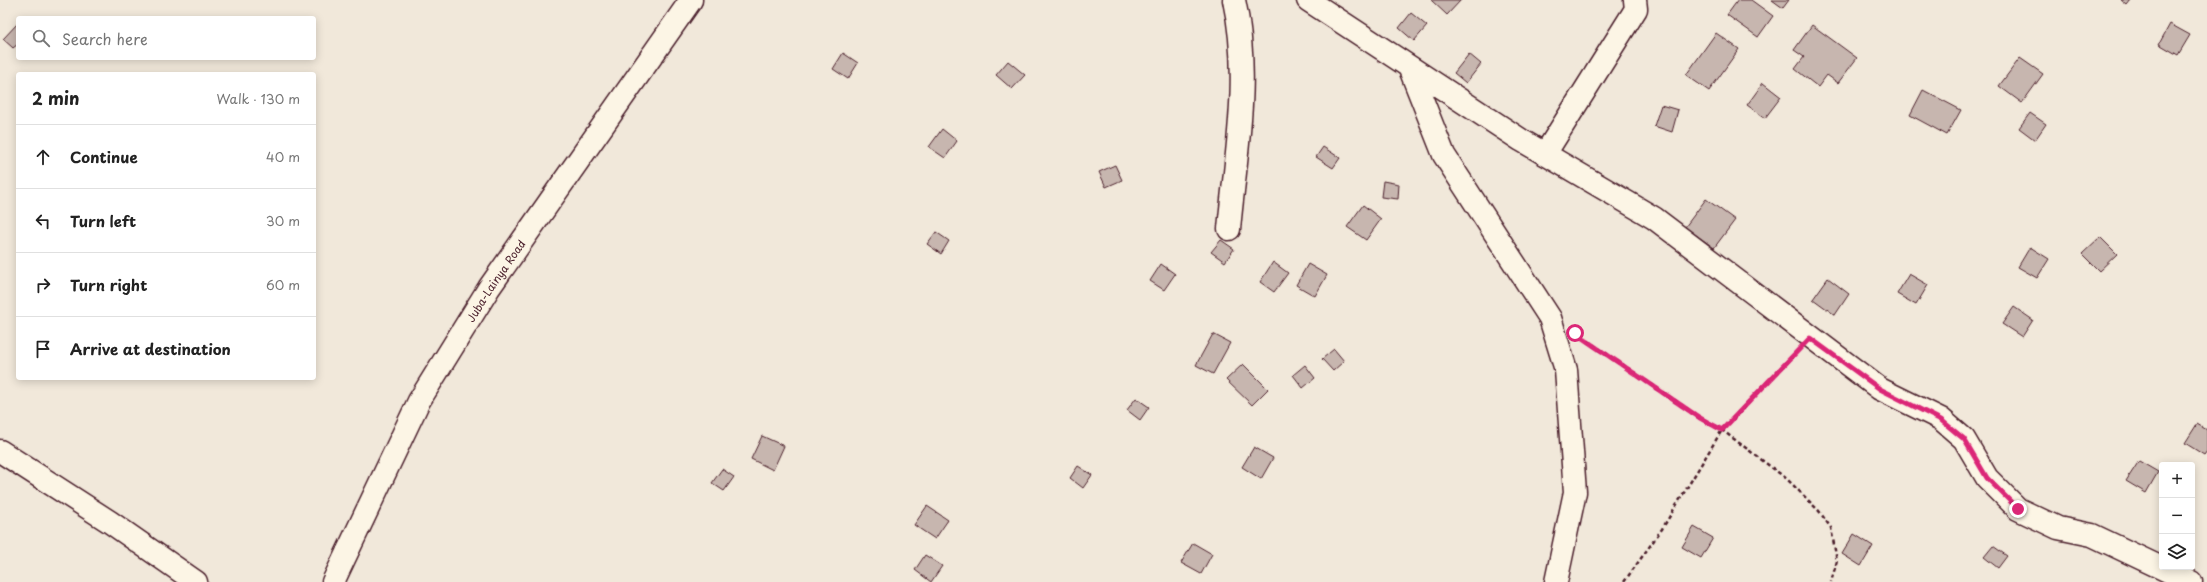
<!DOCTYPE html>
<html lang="en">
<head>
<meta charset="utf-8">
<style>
  :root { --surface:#fff; --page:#f2f2f2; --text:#222; --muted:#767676; --line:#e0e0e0 }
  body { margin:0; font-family:"Playpen Sans",sans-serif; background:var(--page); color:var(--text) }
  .controls { position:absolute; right:12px; bottom:12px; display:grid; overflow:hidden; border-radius:4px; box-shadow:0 2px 10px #0003 }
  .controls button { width:36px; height:36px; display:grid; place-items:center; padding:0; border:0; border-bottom:1px solid var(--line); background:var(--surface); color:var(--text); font:20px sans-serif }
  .stop { position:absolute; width:12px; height:12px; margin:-9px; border:3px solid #db2777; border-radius:50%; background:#fff }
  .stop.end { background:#db2777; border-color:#fff; box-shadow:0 1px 4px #0008 }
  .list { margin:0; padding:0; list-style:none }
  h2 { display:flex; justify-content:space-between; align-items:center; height:52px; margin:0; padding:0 16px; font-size:17px }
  h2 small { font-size:13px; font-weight:400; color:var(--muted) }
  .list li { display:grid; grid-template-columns:26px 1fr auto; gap:12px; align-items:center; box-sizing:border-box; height:64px; padding:0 16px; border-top:1px solid var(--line) }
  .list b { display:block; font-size:15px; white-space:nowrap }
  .list em { font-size:13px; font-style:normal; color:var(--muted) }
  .icon { flex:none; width:22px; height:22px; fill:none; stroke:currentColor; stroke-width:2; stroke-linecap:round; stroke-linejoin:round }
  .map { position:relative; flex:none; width:2207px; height:582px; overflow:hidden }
  .search { position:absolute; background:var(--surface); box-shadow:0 2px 10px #0003; left:16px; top:16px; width:300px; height:44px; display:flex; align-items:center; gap:10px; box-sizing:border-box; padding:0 14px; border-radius:4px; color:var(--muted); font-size:15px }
  .panel { position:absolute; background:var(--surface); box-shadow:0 2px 10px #0003; left:16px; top:72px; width:300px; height:308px; border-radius:4px }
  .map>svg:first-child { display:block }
  .building { fill:#c7b6af; stroke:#4a1f2b }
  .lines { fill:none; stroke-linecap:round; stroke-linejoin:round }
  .minor-casing { stroke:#4a1f2b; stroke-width:25 }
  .major-casing { stroke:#4a1f2b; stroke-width:25 }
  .path { stroke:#4a1f2b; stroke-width:2.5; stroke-dasharray:4 3; stroke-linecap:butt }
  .minor { stroke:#fcf5e5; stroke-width:22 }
  .major { stroke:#fcf5e5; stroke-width:22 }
  .route { stroke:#db2777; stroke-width:5 }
  .labels { text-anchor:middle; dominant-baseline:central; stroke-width:4; stroke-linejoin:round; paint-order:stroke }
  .street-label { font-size:11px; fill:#4a1f2b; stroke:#fcf5e5 }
</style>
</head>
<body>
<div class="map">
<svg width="2207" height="582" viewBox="0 0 2207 582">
  <rect width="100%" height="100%" fill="#f1e8da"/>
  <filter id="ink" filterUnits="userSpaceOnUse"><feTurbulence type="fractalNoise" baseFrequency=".025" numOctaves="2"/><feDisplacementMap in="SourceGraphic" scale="8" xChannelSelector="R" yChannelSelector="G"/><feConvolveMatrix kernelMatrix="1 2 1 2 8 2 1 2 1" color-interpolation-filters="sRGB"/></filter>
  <g filter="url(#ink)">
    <!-- building -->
    <g class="building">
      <polygon points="1431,0 1461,0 1447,15"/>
      <polygon points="1738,0 1751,0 1773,16 1758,37 1727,15"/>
      <polygon points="1772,0 1789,0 1783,8"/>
      <polygon points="2121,0 2131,0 2127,5"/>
      <polygon points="1411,13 1427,26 1414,41 1399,28"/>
      <polygon points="18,23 18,44 13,48 3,39"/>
      <polygon points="2170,24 2190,35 2178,55 2159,44"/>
      <polygon points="1812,25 1857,58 1838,83 1827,75 1818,87 1795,69 1804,57 1794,50"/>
      <polygon points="1716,33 1739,49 1709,91 1686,75"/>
      <polygon points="843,53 858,63 848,79 833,69"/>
      <polygon points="1469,54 1481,64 1466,83 1454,73"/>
      <polygon points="2020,58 2043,74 2022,103 1999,86"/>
      <polygon points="1008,61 1025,75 1012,89 996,75"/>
      <polygon points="1763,83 1781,97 1765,118 1747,105"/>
      <polygon points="1923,90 1961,110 1947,135 1910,115"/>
      <polygon points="1661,105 1678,110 1672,132 1654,126"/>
      <polygon points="2030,113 2046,124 2035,140 2019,128"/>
      <polygon points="942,129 957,141 945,158 929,147"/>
      <polygon points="1323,147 1340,158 1333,168 1316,157"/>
      <polygon points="1115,165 1122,180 1106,187 1099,172"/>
      <polygon points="1383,181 1399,184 1398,199 1381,197"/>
      <polygon points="1706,199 1735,220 1714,248 1685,227"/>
      <polygon points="1363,205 1381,219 1366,240 1347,227"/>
      <polygon points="936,232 949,241 941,254 927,244"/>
      <polygon points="2100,237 2117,254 2099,271 2082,254"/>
      <polygon points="1221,240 1234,249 1225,262 1211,252"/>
      <polygon points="2030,247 2049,259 2037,278 2018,267"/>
      <polygon points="1273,262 1288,273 1274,292 1260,282"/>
      <polygon points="1161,264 1175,274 1164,290 1150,281"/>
      <polygon points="1308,264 1327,275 1315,296 1296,285"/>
      <polygon points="1909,274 1928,285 1916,305 1897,294"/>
      <polygon points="1828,278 1849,294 1835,315 1813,299"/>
      <polygon points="2014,307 2033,320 2022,337 2002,324"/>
      <polygon points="1213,334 1230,343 1213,374 1196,365"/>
      <polygon points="1334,349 1344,361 1333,371 1322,359"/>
      <polygon points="1243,364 1268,389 1252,405 1226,380"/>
      <polygon points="1305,365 1315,378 1303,388 1293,375"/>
      <polygon points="1136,398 1149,407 1140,420 1127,410"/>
      <polygon points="2197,424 2207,430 2207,451 2204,455 2185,443"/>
      <polygon points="762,436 784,446 773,470 751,459"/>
      <polygon points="1254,447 1273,458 1261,479 1242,467"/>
      <polygon points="2139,461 2158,472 2146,493 2126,481"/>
      <polygon points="1078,466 1092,475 1083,488 1070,478"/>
      <polygon points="722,469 734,477 724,491 712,483"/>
      <polygon points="927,506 948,520 935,539 914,525"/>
      <polygon points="1694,527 1713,538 1701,558 1682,547"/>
      <polygon points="1854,534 1873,546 1861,566 1842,554"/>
      <polygon points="1193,543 1212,554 1201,574 1181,563"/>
      <polygon points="1993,546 2007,556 1998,568 1984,557"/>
      <polygon points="925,555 942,566 931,582 915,570"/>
    </g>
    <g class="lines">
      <!-- minor casing -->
      <g class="minor-casing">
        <g id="minor">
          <polyline points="1308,0 1521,140 1654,218 1880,389 1941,419 1964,439 1987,478 2018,509 2058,528 2092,535 2191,582"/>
          <polyline points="1410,69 1444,155 1550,318 1566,370 1575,492 1556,582"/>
          <polyline points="1545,154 1636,9 1635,0"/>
          <path d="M1229,229c7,-76 22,-154 5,-229"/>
          <polyline points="0,451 110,522 196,582"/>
        </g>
      </g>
      <!-- major casing -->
      <g class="major-casing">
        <g id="major">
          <path id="s1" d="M333,582l86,-181 70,-113 202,-288"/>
        </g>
      </g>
      <!-- path -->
      <g class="path">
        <polyline points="1587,341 1700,418 1722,430 1787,479 1819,511 1831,528 1837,561 1831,582"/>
        <polyline points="1624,582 1662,529 1722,430 1792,357"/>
      </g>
      <!-- minor -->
      <use href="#minor" class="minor"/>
      <!-- major -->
      <use href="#major" class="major"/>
    </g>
  </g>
  <g class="lines" filter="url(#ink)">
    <!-- route -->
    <polyline class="route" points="1575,333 1700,418 1722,430 1810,338 1880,389 1941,420 1964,439 1987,478 2018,509"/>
  </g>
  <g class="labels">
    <!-- street labels -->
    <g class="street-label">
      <text stroke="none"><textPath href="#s1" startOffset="343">Juba-Lainya Road</textPath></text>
    </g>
  </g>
</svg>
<div class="controls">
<button>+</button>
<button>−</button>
<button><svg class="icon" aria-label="layers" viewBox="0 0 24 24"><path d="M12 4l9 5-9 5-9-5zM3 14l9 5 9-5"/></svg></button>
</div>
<div class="stop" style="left:1575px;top:333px"></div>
<div class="stop end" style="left:2018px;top:509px"></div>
<div class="search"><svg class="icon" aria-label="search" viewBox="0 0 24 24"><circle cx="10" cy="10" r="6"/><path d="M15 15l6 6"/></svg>Search here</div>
<section class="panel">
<h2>2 min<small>Walk · 130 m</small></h2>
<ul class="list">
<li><svg class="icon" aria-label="ahead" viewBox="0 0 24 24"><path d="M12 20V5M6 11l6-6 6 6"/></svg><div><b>Continue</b></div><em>40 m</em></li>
<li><svg class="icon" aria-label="left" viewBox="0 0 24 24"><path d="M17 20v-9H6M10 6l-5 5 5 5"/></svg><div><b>Turn left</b></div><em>30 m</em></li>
<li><svg class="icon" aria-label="right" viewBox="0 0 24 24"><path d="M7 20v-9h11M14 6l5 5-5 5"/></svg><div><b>Turn right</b></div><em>60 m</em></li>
<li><svg class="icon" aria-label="arrive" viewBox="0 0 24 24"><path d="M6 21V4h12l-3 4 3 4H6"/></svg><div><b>Arrive at destination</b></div></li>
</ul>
</section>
</div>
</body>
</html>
